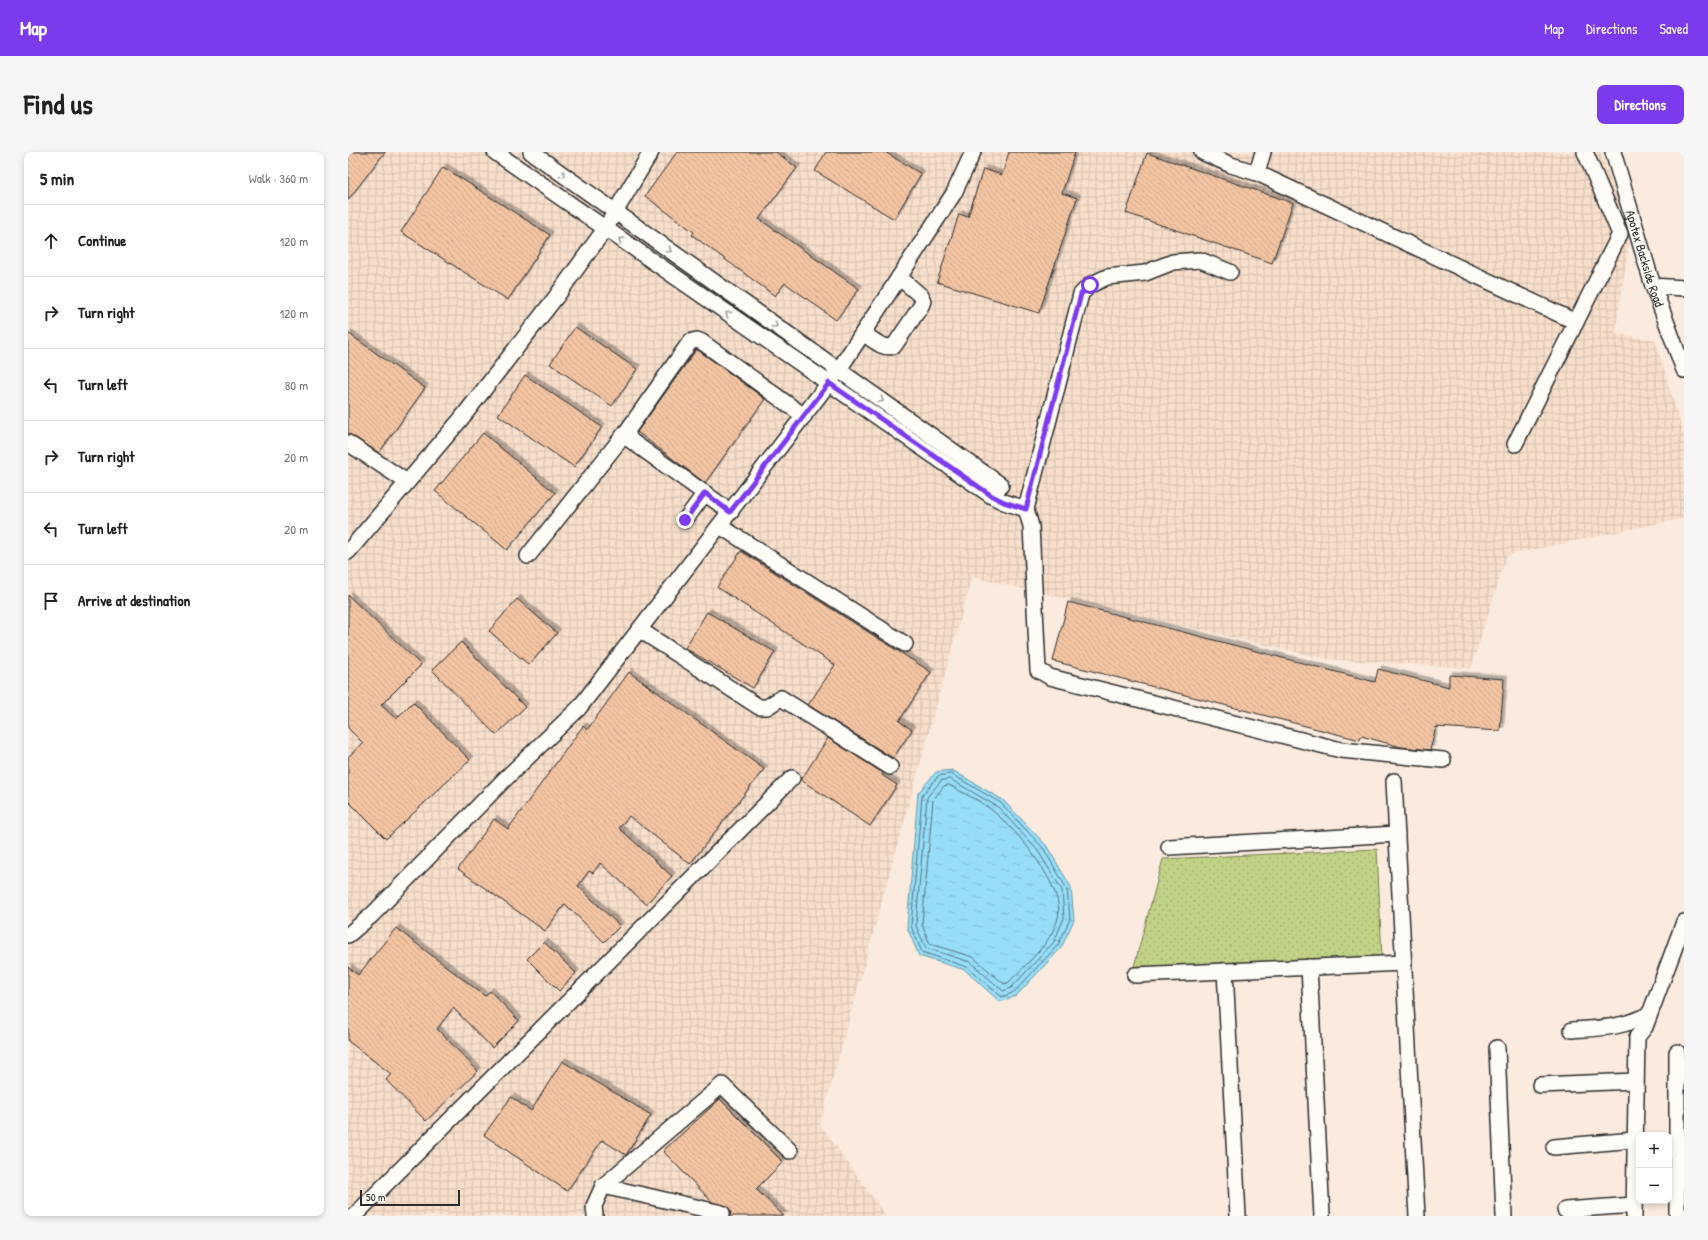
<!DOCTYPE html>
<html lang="en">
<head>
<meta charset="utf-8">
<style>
  :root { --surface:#fff; --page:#f6f6f6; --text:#202124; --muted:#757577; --line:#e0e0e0; --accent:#7c3aed }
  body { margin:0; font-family:"Patrick Hand",sans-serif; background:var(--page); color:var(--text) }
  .controls { position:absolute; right:12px; bottom:12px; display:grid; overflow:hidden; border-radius:8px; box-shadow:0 2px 6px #0003 }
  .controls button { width:36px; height:36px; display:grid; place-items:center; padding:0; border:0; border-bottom:1px solid var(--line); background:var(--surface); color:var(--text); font:20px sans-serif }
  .scale { position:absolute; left:12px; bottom:10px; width:100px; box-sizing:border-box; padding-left:4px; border:2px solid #2b2b2b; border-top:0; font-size:11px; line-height:14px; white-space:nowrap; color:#2b2b2b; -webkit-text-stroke:3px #fdfcf7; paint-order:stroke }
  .stop { position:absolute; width:12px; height:12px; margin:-9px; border:3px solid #7c3aed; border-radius:50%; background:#fff }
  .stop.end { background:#7c3aed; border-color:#fff; box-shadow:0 1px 4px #0008 }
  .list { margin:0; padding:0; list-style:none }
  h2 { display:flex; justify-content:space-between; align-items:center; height:52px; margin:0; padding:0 16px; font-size:17px }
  h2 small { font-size:13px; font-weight:400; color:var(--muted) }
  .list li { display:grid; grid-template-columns:26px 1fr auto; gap:12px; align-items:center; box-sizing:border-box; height:72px; padding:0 16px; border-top:1px solid var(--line) }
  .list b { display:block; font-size:15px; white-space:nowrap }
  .list em { font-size:13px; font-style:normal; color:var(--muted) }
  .icon { flex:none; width:22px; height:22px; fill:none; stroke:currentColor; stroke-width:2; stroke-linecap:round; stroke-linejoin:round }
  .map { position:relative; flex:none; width:1336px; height:1064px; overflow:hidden; border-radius:8px }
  header { display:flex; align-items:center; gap:24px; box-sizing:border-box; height:56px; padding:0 20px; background:var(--accent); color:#fff }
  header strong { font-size:19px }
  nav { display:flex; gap:22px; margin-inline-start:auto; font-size:14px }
  .intro { display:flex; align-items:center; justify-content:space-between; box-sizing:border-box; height:96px; padding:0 24px }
  h1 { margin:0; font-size:28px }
  .button { padding:10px 18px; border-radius:8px; background:var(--accent); color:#fff; font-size:14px; font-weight:700 }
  main { display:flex; gap:24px; padding:0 24px }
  aside { flex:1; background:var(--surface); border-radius:8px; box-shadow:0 2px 6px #0003 }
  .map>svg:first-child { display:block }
  .industrial { fill:url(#industrial-grid) }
  .grass { fill:url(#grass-dots); stroke:#767e58 }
  .water { fill:url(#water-ripples); stroke:#6b96a6 }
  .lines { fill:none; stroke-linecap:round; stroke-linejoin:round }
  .shore { stroke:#56727d; stroke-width:1 }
  .building { fill:url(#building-back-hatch); stroke:#2b2b2b; filter:url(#shadow) }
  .minor-casing { stroke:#2b2b2b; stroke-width:18 }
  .minor { stroke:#fdfcf7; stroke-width:15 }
  .oneway { stroke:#9e9e9b }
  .route { stroke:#7c3aed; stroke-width:5 }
  .labels { text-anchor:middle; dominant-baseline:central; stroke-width:3.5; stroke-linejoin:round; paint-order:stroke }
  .street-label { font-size:13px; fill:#2b2b2b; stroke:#fdfcf7 }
</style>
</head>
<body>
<header>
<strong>Map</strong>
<nav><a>Map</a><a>Directions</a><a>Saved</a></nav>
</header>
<div class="intro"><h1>Find us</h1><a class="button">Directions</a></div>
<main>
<aside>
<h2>5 min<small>Walk · 360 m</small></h2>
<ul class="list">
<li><svg class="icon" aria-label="ahead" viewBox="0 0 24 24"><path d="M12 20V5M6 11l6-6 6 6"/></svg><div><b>Continue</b></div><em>120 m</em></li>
<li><svg class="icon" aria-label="right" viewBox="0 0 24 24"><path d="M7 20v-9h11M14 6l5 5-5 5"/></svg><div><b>Turn right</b></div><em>120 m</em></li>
<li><svg class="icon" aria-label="left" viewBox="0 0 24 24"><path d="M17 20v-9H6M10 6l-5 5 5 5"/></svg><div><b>Turn left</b></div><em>80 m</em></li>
<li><svg class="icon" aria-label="right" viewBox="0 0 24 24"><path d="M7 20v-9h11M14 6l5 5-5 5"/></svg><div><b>Turn right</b></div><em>20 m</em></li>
<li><svg class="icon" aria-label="left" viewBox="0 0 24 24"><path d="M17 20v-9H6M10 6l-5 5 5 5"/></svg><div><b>Turn left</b></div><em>20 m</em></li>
<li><svg class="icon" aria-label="arrive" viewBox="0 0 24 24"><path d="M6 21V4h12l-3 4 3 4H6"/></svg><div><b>Arrive at destination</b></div></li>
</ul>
</aside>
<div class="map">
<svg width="1336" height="1064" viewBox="0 0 1336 1064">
  <defs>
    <pattern id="industrial-grid" width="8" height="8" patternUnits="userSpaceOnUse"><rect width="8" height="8" fill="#f8dfcc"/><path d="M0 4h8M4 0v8" fill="none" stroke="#d5c0af"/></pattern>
    <pattern id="grass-dots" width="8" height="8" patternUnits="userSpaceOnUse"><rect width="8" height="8" fill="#c1d185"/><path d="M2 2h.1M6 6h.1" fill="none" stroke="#a6b473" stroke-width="1.8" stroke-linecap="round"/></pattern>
    <pattern id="water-ripples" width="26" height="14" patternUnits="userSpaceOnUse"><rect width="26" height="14" fill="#96ddf8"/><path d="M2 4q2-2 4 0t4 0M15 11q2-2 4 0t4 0" fill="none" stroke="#81bed5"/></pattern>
    <pattern id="building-back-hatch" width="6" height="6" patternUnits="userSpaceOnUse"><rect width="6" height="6" fill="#f2c4a2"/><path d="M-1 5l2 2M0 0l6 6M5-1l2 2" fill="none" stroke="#d0a98c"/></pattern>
    <filter id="shadow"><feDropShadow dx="3.5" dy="-3.5" stdDeviation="0" flood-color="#0004"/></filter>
  </defs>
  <rect width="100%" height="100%" fill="#faebde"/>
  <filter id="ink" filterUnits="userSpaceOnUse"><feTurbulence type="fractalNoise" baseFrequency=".025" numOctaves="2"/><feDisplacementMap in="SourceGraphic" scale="8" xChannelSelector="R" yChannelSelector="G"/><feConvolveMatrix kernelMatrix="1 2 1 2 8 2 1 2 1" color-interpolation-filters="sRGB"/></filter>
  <g filter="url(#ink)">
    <!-- industrial -->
    <polygon class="industrial" points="0,0 1252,0 1283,78 1267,182 1307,188 1336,283 1336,366 1159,403 1123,516 978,507 624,425 472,972 538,1064 0,1064"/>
    <!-- grass -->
    <polygon class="grass" points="1029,697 1034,806 785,818 815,707"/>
    <!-- water -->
    <polygon class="water" points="604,618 655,648 698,693 723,735 726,768 713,796 668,844 652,850 617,818 571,804 559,775 570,641 588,620"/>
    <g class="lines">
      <!-- shore -->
      <g class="shore">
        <polygon points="603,622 653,651 695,696 719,737 722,767 710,793 666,840 654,845 619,815 574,800 563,774 574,644 590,624"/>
        <polygon points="602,627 650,655 690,699 714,738 716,766 706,790 663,836 655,839 622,810 578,796 568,774 570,747 579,645 593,629"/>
        <path d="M601,633c14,8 32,16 45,27 22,17 72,76 64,106 -7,26 -32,46 -50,65l-4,1 -31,-27 -43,-13 -8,-19 11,-125 11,-14z"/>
      </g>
    </g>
    <!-- building -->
    <g class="building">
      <polygon points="0,0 37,0 0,48"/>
      <polygon points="329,0 428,0 449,16 411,67 511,137 488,168 437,131 427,144 344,83 346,80 297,44"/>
      <polygon points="478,0 537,0 573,22 546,67 467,19"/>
      <polygon points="661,0 727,0 714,41 729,46 691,161 589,130 611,62 620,65 635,17 654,23"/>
      <polygon points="799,1 945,51 924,111 778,61"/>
      <polygon points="95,15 202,83 160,148 53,80"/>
      <polygon points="227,175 289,217 264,254 202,212"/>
      <polygon points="0,181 77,236 31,301 0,281"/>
      <polygon points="350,198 417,247 357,331 289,280 348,198"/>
      <polygon points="177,223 254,275 226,315 150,263"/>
      <polygon points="135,281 207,341 159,398 87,339"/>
      <polygon points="393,399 583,520 551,569 564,578 545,606 460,553 487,513 369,435"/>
      <polygon points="0,443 73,513 33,553 48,567 65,550 122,608 38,687 0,649 0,605 15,591 0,576"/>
      <polygon points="169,447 209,481 181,513 141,479"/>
      <polygon points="720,450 1027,530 1030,517 1101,535 1101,523 1156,527 1152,579 1088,575 1082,598 1053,595 1013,584 1012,588 705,509"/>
      <polygon points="359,460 427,500 405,536 337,496"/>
      <polygon points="113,490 177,555 148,583 84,518"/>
      <polygon points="281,520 416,617 342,712 281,664 271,676 324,724 298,752 252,711 245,721 241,719 230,734 272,774 256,790 217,752 197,779 110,717 146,667 160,677 235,574 239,578"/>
      <polygon points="480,586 535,621 534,623 549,633 522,674 453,628"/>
      <polygon points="48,776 137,844 142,839 171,869 144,896 105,856 89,877 130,919 78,969 38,928 43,922 0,889 0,815 10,823"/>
      <polygon points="196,790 228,821 211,839 179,807"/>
      <polygon points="214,909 303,963 278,1003 254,988 219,1039 136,983 163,945 183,959"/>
      <polygon points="372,947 435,1010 408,1037 436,1064 382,1064 383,1059 380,1055 364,1050 315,999"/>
    </g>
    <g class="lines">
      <!-- minor casing -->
      <g class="minor-casing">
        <g id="minor">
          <polyline points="147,0 644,344 656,350 678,357 683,374 690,518 702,525 993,598 1095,608"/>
          <polyline points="183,0 653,333 644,344"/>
          <polyline points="854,0 883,13 909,21 1228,170"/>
          <path id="s1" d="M1265,0l40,134 31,84"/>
          <polyline points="909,21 915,0"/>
          <polyline points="1305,134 1336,136"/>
          <path d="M515,181c9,6 20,17 31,13l27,-40 2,-5 -2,-5 -22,-19"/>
          <polyline points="0,291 59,330"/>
          <polyline points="1167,292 1272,82 1237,0"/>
          <polyline points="678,357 733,142 742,133 759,125 797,121 825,110 852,108 882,120"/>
          <polyline points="383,360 282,288 279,279 342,190 349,188 354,190 456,264"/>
          <polyline points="337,368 357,341"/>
          <polyline points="372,374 557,492"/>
          <polyline points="0,400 113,267 208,145 257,77 303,0"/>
          <polyline points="180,404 279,279"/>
          <polyline points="292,478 411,555 419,555 433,546 542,615"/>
          <polyline points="1046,629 1069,1064"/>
          <polyline points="821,695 1049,682"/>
          <polyline points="0,783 24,763 156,628 231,556 490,219 606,41 625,0"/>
          <polyline points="961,815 974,1064"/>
          <polyline points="877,819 890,1064"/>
          <polyline points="787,823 1056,811"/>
          <path d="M1224,878c28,-2 52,-2 77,-16"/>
          <polyline points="1149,896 1156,1064"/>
          <polyline points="1192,933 1287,929"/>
          <polyline points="1206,995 1286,988"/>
          <polyline points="255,1034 374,1061"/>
          <polyline points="1217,1058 1286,1053"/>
          <polyline points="6,1064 444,626"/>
          <polyline points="247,1064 246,1054 255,1034 374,933 442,999"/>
          <polyline points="1286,1064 1289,885 1297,875 1336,770"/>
          <polyline points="1329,1064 1329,900"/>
        </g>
      </g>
      <!-- minor -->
      <use href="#minor" class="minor"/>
    </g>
    <!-- one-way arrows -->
    <defs><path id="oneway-chevron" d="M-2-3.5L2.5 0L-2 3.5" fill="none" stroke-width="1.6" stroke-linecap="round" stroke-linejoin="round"/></defs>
    <g class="oneway">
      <use href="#oneway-chevron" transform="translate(215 23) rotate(35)"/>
      <use href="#oneway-chevron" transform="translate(273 88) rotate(-145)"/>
      <use href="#oneway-chevron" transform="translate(321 98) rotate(35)"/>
      <use href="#oneway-chevron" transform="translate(380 162) rotate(-145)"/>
      <use href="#oneway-chevron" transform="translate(427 173) rotate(35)"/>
      <use href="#oneway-chevron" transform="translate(533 248) rotate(35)"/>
    </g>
  </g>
  <g class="lines" filter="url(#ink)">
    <!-- route -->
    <polyline class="route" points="337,368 357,341 382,360 481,231 644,344 656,350 678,357 733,142 742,133"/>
  </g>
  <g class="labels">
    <!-- street labels -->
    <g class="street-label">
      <text stroke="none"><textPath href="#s1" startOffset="111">Apotex Backside Road</textPath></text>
    </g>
  </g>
</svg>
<div class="controls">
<button>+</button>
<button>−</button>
</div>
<div class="scale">50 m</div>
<div class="stop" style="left:742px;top:133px"></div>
<div class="stop end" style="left:337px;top:368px"></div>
</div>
</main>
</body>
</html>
